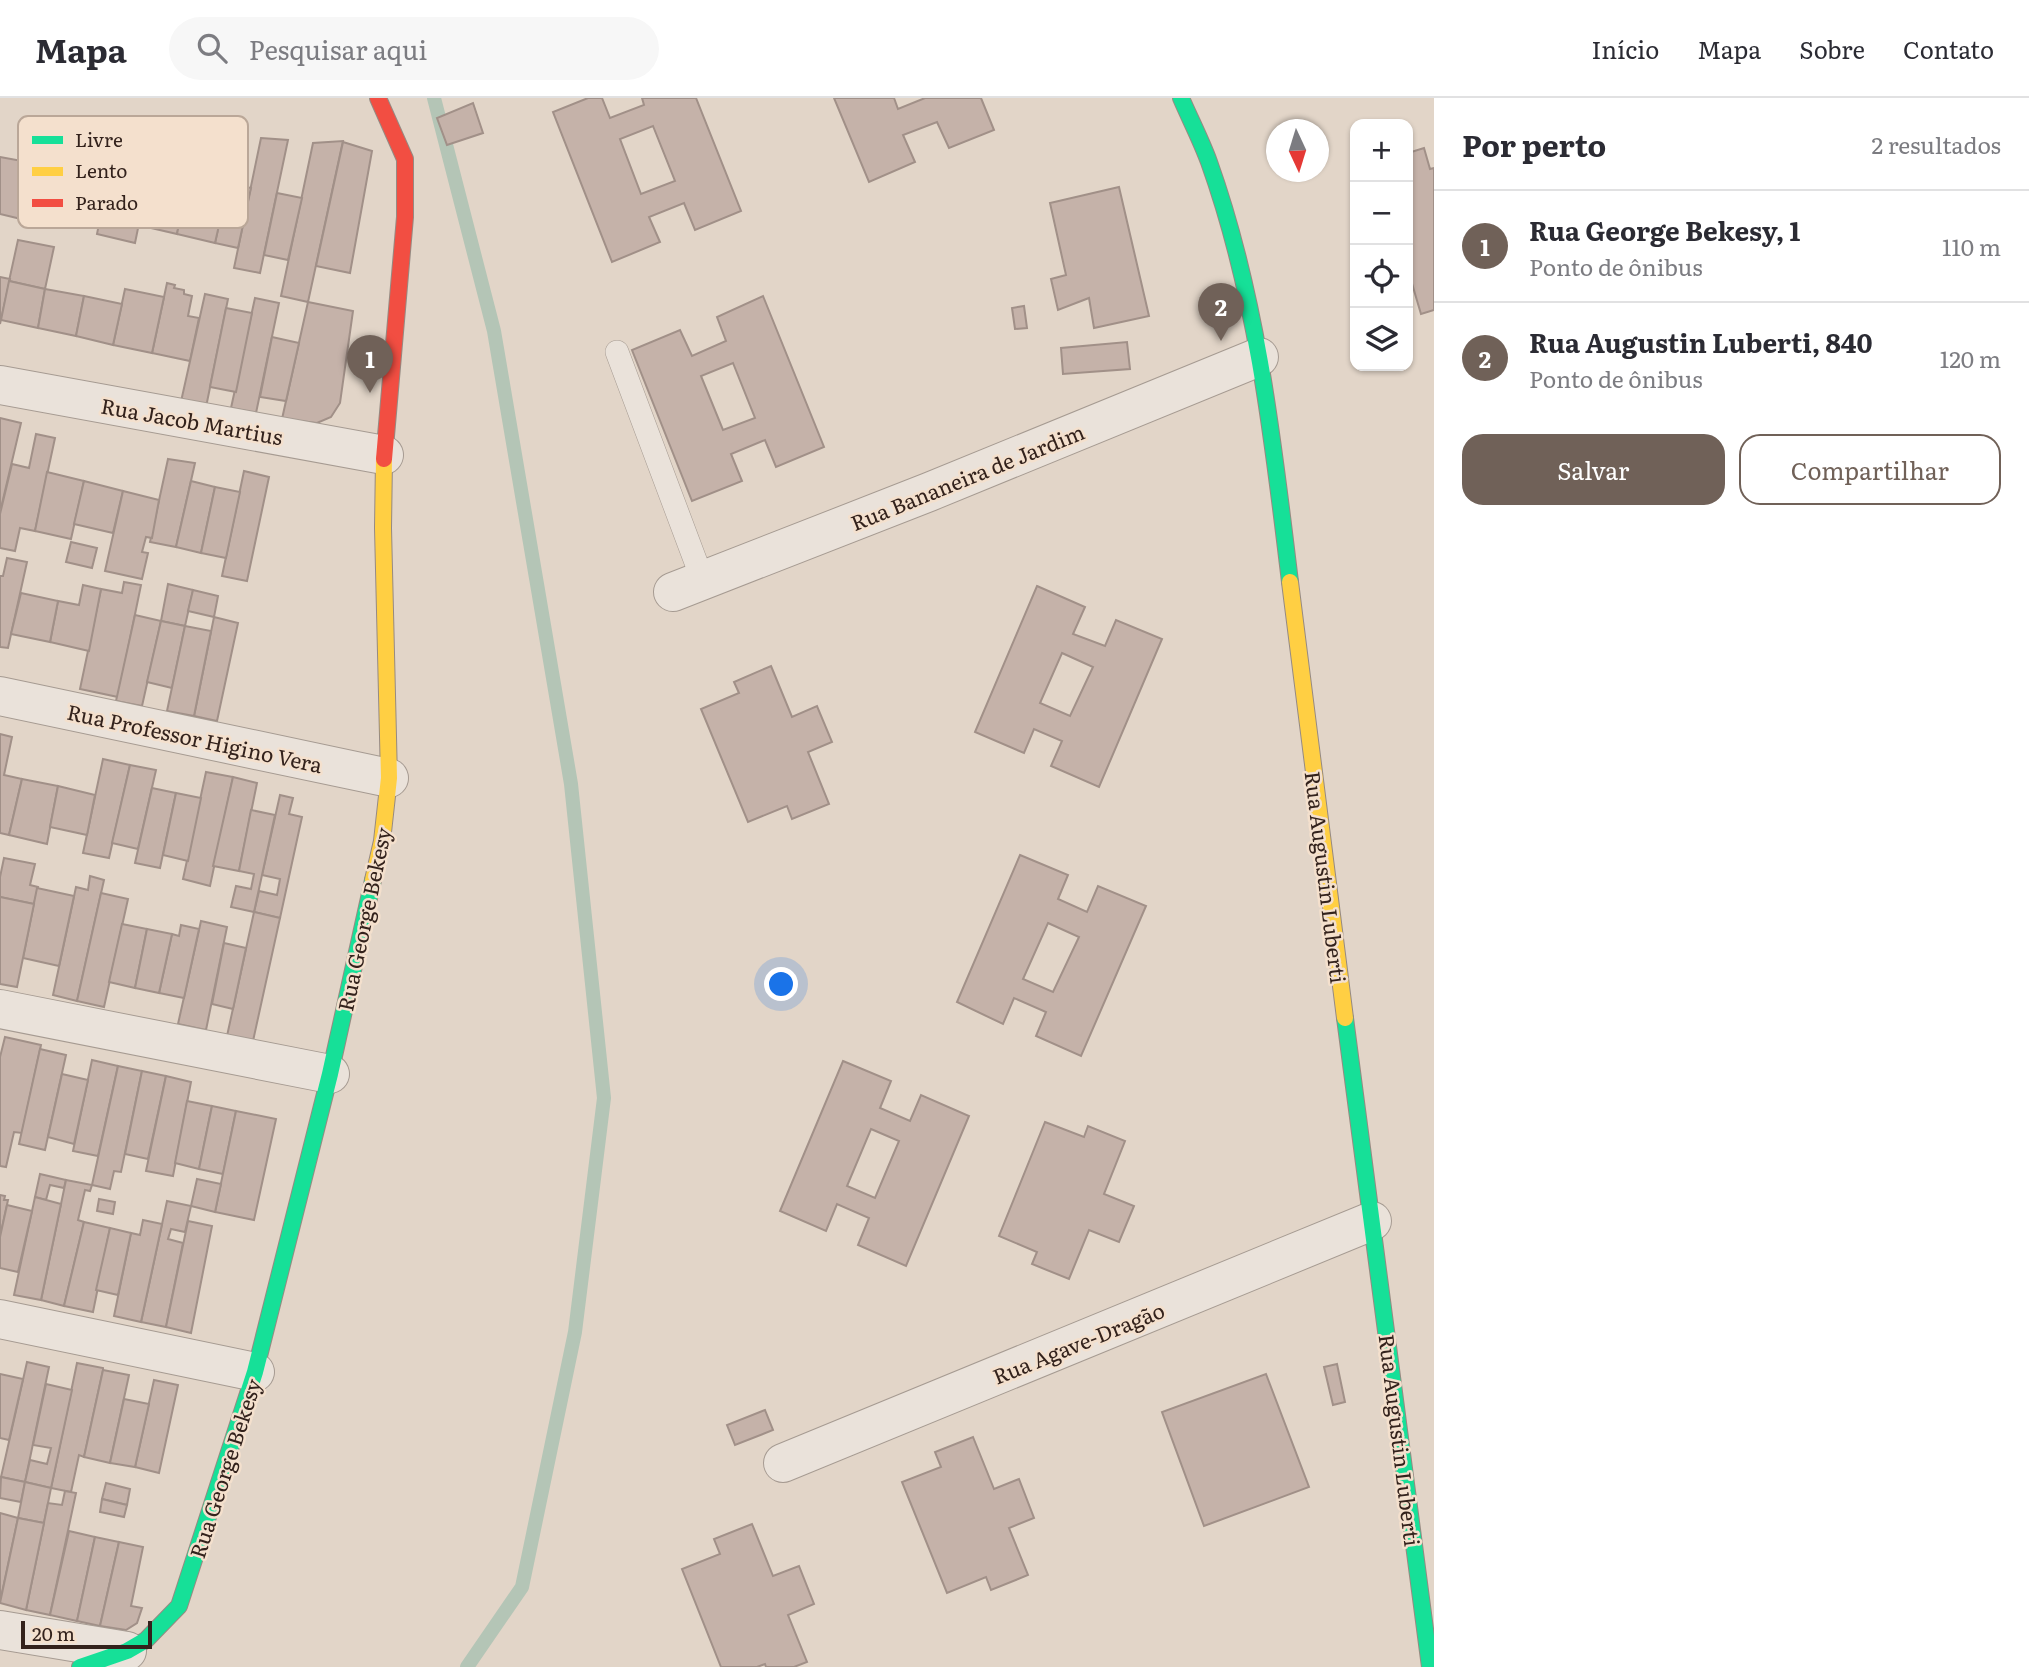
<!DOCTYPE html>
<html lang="pt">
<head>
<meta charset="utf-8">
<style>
  :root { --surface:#fff; --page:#f7f7f7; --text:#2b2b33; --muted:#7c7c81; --line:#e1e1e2; --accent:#706158 }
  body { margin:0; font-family:Literata,serif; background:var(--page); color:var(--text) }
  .controls { position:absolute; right:21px; top:21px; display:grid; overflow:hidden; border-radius:14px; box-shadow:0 2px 5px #0004 }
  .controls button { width:63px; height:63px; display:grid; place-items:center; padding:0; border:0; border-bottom:2px solid var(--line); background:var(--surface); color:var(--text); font:35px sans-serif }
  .compass { position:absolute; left:1266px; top:21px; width:63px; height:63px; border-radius:50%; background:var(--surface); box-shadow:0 2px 5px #0004; rotate:176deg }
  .scale { position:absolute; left:21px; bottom:18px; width:131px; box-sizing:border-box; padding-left:7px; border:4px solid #33221c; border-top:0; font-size:19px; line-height:24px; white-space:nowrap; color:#33221c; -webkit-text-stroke:5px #f4e0cd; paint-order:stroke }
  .you { position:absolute; left:782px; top:887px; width:24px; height:24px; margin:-18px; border:5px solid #fff; border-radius:50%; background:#1a73e8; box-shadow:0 0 0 10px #1a73e833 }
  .badge { display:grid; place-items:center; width:46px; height:46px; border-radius:50%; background:var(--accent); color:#fff; font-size:23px; font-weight:700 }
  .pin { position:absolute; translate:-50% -58px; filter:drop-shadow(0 2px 4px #0008) }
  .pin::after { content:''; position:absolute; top:37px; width:24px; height:21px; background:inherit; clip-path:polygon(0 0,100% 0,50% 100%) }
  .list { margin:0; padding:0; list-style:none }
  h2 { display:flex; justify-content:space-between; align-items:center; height:91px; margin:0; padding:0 28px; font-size:30px }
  h2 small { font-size:23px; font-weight:400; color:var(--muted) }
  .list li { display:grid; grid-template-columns:46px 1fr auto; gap:21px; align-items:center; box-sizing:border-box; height:112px; padding:0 28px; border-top:2px solid var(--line) }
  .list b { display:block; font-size:26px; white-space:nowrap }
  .list p { margin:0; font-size:23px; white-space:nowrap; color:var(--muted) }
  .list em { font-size:23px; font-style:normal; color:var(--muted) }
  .actions { display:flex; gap:14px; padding:21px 28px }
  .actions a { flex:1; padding:16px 0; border:2px solid var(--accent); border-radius:21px; text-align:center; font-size:24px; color:var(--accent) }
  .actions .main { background:var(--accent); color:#fff }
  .icon { flex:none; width:38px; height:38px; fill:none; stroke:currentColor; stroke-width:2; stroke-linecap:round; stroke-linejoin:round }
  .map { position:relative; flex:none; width:1434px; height:1569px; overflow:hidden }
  header { display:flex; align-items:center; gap:42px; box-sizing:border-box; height:98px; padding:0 35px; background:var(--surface); border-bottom:2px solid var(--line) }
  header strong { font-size:33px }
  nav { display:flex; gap:38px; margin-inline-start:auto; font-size:24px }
  .search { width:490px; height:63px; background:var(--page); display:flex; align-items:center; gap:18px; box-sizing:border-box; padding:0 24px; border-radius:38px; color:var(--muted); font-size:26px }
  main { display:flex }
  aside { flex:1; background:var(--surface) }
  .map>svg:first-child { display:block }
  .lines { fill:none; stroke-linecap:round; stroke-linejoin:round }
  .stream { stroke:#b4c5b6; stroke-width:14 }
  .building { fill:#c5b2a9; stroke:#a19088; stroke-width:2; fill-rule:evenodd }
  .lane-casing { stroke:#a69b92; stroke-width:24 }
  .street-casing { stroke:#a69b92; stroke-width:40 }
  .fast-casing { stroke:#968a82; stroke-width:18 }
  .slow-casing { stroke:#968a82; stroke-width:18 }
  .jam-casing { stroke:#968a82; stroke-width:18 }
  .lane { stroke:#eae2da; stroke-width:23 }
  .street { stroke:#eae2da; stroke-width:38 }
  .fast { stroke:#16e098; stroke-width:16 }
  .slow { stroke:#ffcf43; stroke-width:16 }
  .jam { stroke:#f24e42; stroke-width:16 }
  .labels { text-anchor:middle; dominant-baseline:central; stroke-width:5; stroke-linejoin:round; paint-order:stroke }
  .street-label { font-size:21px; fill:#33221c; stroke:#f4e0cd }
  .key { fill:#f4e0cd; stroke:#baa798; stroke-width:2 }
  .key-label { font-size:19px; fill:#33221c }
</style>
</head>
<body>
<header>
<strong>Mapa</strong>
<div class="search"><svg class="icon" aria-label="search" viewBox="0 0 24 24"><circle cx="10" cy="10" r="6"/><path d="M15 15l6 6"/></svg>Pesquisar aqui</div>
<nav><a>Início</a><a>Mapa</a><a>Sobre</a><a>Contato</a></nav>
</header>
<main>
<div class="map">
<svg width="1434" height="1569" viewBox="0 0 1434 1569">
  <rect width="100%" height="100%" fill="#e2d5c8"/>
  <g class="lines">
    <!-- stream -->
    <polyline class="stream" points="434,0 494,233 571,686 604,1000 575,1234 522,1489 467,1569"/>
  </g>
  <!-- building -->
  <g class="building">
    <path d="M588,0h14l8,20 34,-13 -2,-7h54l45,113 -46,19 -11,-27 -35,14 11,25 -48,20 -59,-150zM653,28l22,55 -34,13 -21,-55z"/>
    <polygon points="834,0 894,0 898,11 925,0 981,0 994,32 949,50 937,24 903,37 915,64 869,84"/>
    <polygon points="473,5 483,35 447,47 437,20"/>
    <polygon points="261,40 288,42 260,175 234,170"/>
    <polygon points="343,43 308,204 281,198 313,45"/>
    <polygon points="343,44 372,53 350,175 316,168"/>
    <polygon points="115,46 154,52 135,145 97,136"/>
    <polygon points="1424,50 1430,71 1434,70 1434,212 1421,216 1408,172 1408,55"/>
    <polygon points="0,59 33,65 21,121 0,116"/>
    <polygon points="228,85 251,90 238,150 215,145"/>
    <polygon points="147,89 185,97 177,136 138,127"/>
    <polygon points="1119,89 1149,218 1094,230 1089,200 1058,212 1051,181 1066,177 1050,105"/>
    <polygon points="277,95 302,100 288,162 264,157"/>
    <polygon points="185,97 224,105 215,145 177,136"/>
    <polygon points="18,142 54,149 45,191 9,183"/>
    <polygon points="0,179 10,181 0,226"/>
    <polygon points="9,183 45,191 38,230 1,222"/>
    <polygon points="167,185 175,187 174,190 184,192 184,196 192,198 188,218 199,220 190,263 152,255"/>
    <polygon points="45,191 84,198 76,238 38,230"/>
    <polygon points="125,191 164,199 152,255 113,247"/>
    <polygon points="205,196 228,201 205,314 180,308"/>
    <polygon points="84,198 122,206 113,247 76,238"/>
    <path d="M763,198l61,151 -48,20 -11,-27 -34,14 11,27 -50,20 -60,-151 48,-20 12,26 34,-15 -9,-24zM733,265l22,55 -32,12 -22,-54z"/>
    <polygon points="255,200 279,205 256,315 231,310"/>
    <polygon points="308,204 353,213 340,305 331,319 317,325 282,321"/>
    <polygon points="1024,208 1027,230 1015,231 1012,210"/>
    <polygon points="226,210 252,215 236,294 210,289"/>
    <polygon points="272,239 299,245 286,303 260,299"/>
    <polygon points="1127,244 1130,271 1063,276 1061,250"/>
    <polygon points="0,320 21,325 1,410 0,409"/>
    <polygon points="36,336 55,340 35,433 20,430 15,453 0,450 0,416 12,366 29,370"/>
    <polygon points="168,361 195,365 176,449 150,444"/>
    <polygon points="244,373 269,379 247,483 222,478"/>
    <polygon points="47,374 84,383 71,441 35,433"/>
    <polygon points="84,383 123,393 113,435 74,426"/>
    <polygon points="191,383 215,389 201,455 176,449"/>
    <polygon points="215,389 240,394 226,460 201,455"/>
    <polygon points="123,393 159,402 152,440 146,439 142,454 148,455 142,481 105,473"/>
    <polygon points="71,444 97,450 92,470 66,464"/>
    <polygon points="7,460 27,464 8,550 0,549 0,478 3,478"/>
    <polygon points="124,484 141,487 118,599 80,591 101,491 122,495"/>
    <polygon points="168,486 193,492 185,528 161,523"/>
    <polygon points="83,487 101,491 89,553 50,544 58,503 79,507"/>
    <path d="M1037,488l48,21 -12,27 32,12 11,-26 46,19 -63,148 -48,-21 11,-25 -28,-12 -10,24 -49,-21zM1062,555l31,14 -23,49 -30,-13z"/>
    <polygon points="193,492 218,498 214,519 188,513"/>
    <polygon points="21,495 58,503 50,544 11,536"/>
    <polygon points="135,517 161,523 142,608 116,603"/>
    <polygon points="214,519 238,525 217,623 194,618"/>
    <polygon points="161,523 185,528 172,590 147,584"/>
    <polygon points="185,528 211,533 194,618 167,613"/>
    <polygon points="771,568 792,619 817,608 832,644 808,654 829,706 792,721 787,708 748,724 701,611 739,595 734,584"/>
    <polygon points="0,636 12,639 4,677 22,681 9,737 0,735"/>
    <polygon points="103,661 130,667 109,760 83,755"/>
    <polygon points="130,667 156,672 138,751 112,745"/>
    <polygon points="206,674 233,679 210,788 183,781"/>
    <polygon points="233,679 257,685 239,773 213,768"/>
    <polygon points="22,681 58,688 47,746 9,737"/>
    <polygon points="58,688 95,697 87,737 50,729"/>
    <polygon points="152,690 176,695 160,770 135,765"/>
    <polygon points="176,695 201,700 188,763 163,757"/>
    <polygon points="280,697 293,700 289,716 302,719 280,820 254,814 259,793 277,797 280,781 262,777"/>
    <polygon points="251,712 275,717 254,814 231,809 236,788 251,791 254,776 239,773"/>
    <path d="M1020,757l48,20 -10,24 29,13 11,-26 48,20 -65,150 -45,-20 10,-24 -32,-14 -11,26 -46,-22zM1048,825l31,14 -26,55 -30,-13z"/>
    <polygon points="4,760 35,766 30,787 38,789 34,806 0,799 0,779"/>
    <polygon points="90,778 104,782 77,903 53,897 76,789 88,792"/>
    <polygon points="37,790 74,798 59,868 23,860"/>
    <polygon points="101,795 128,801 104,909 77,903"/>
    <polygon points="0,799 34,806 17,889 0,886"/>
    <polygon points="254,814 280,820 253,943 227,938"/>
    <polygon points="201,823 227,829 206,932 178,926"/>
    <polygon points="122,826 147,831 135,890 109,884"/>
    <polygon points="181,827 199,831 184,900 159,895 172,836 179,838"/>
    <polygon points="147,831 172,836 159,895 135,890"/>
    <polygon points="224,845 246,850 233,911 212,906"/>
    <polygon points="5,939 41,947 22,1035 14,1034 6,1069 0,1068 0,959"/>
    <polygon points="40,951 66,957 45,1052 19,1046"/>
    <polygon points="92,962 118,968 98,1058 73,1053"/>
    <path d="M843,963l48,20 -11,27 30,13 11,-26 48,21 -63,150 -48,-21 11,-27 -32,-14 -11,27 -46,-20zM871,1031l28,12 -24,57 -28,-12z"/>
    <polygon points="118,968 142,973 121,1074 114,1073 110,1091 92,1087"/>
    <polygon points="142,973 166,978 148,1061 125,1056"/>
    <polygon points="62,976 88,982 74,1046 48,1039"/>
    <polygon points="166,978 191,984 173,1078 146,1073"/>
    <polygon points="187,1003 212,1008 199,1071 175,1065"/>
    <polygon points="212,1008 236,1013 223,1076 199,1071"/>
    <polygon points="236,1013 276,1021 254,1122 215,1114"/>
    <polygon points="1045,1024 1084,1039 1088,1028 1125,1043 1104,1096 1134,1108 1119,1144 1089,1132 1069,1181 1032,1166 1037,1154 999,1138"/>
    <polygon points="40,1076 66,1082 64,1090 50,1087 46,1102 35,1099"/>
    <polygon points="197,1081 221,1086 215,1114 191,1108"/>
    <polygon points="66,1082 92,1087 90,1093 85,1092 78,1122 84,1124 64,1208 41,1202"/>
    <polygon points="0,1097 5,1098 4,1102 8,1102 0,1139"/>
    <polygon points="35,1099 61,1106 41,1202 14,1197"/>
    <polygon points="99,1101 115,1104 113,1116 97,1113"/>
    <polygon points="167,1103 191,1108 185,1134 171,1131 168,1141 183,1145 166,1229 141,1224"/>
    <polygon points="7,1107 32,1113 18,1174 0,1170 0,1139"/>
    <polygon points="143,1122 162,1126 141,1224 114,1218 131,1135 140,1137"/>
    <polygon points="188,1123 212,1128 191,1235 166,1229"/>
    <polygon points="84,1124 110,1130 93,1214 64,1208"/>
    <polygon points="110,1130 131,1135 118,1197 96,1192"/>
    <polygon points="27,1264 49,1269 25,1384 1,1379"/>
    <polygon points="77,1265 103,1270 103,1272 84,1359 79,1357 71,1394 51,1390"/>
    <polygon points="1337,1266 1345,1304 1333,1307 1324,1269"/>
    <polygon points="103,1272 129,1277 110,1365 84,1359"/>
    <polygon points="0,1276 23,1281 9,1342 0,1340"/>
    <polygon points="1266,1276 1309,1389 1204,1428 1162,1314"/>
    <polygon points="154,1282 178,1287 159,1375 135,1369"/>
    <polygon points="46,1286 72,1292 51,1390 25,1384 30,1362 47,1366 51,1350 33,1347"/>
    <polygon points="124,1301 149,1306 135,1369 110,1365"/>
    <polygon points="765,1312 773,1332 735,1347 727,1327"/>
    <polygon points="973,1339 994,1391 1019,1381 1034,1420 1009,1430 1028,1477 991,1492 986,1479 947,1495 902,1384 941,1369 935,1354"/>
    <polygon points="1,1379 25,1384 21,1404 0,1400"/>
    <polygon points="25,1384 51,1390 44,1425 18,1420"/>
    <polygon points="106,1385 130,1391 127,1407 102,1401"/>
    <polygon points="65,1393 76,1395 50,1517 26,1512 48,1405 62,1407"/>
    <polygon points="102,1401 127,1407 124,1419 100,1414"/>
    <polygon points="0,1415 18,1420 0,1504"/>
    <polygon points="18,1420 44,1425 26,1512 0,1505"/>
    <polygon points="752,1426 773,1478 799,1468 814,1506 788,1517 807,1564 794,1569 766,1569 765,1566 757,1569 721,1569 682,1471 720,1456 714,1441"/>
    <polygon points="69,1433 95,1439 77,1523 50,1517"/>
    <polygon points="95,1439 119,1444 100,1528 77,1523"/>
    <polygon points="119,1444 143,1449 131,1508 142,1510 137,1525 126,1532 100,1528"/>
  </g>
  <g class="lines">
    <!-- lane casing -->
    <g class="lane-casing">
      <polyline id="lane" points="617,254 703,483"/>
    </g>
    <!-- street casing -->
    <g class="street-casing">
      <g id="street">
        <polyline points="0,287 384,357"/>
        <polyline points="673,494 929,394 1259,259"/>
        <polyline points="0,598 389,680"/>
        <polyline points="0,911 330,976"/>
        <polyline points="0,1221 255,1274"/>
        <polyline points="783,1365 1372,1123"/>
        <polyline points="0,1532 127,1553"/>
      </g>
    </g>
    <!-- fast casing -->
    <g class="fast-casing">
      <g id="fast">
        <path d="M1181,0c9,21 20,42 28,64 48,134 64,278 81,420"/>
        <polyline points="1345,920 1430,1569"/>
        <polyline points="80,1569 127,1553 146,1542 179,1508 255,1274 330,976 373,782"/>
      </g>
    </g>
    <!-- slow casing -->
    <g class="slow-casing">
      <g id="slow">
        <polyline points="1290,484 1345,920"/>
        <polyline points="373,782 382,743 389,680 383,430 384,361"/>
      </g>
    </g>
    <!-- jam casing -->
    <g class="jam-casing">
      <polyline id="jam" points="378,0 405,61 405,119 384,361"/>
    </g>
    <!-- lane -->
    <use href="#lane" class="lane"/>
    <!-- street -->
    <use href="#street" class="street"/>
    <!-- fast -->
    <use href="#fast" class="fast"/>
    <!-- slow -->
    <use href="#slow" class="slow"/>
    <!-- jam -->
    <use href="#jam" class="jam"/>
  </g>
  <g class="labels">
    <!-- street labels -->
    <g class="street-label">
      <text transform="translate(192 322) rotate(10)">Rua Jacob Martius</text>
      <text transform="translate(967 378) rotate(-22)">Rua Bananeira de Jardim</text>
      <text transform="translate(195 639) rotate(12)">Rua Professor Higino Vera</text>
      <text transform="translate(1327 779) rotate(83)">Rua Augustin Luberti</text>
      <text transform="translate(363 821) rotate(-78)">Rua George Bekesy</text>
      <text transform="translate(1078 1244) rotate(-22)">Rua Agave-Dragão</text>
      <text transform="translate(1401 1342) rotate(83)">Rua Augustin Luberti</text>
      <text transform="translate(224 1370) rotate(-72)">Rua George Bekesy</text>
    </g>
  </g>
  <!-- legend -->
  <rect x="18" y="18" width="230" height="112" rx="10" class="key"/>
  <rect x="32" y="38" width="31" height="8" fill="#16e098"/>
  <rect x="32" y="69" width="31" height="9" fill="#ffcf43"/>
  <rect x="32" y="101" width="31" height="8" fill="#f24e42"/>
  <g class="key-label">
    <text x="75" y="49">Livre</text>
    <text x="75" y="80">Lento</text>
    <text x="75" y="112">Parado</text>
  </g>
</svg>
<div class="controls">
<button>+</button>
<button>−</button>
<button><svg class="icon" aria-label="locate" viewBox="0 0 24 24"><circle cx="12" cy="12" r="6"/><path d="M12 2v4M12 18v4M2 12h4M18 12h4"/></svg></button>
<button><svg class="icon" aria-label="layers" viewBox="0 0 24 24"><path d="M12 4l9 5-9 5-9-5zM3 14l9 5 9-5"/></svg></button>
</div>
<svg class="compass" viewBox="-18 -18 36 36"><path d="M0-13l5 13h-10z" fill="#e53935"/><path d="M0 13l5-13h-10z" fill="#7c7c81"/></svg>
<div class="scale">20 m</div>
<div class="you"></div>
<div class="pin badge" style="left:370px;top:295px">1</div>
<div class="pin badge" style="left:1221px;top:243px">2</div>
</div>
<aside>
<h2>Por perto<small>2 resultados</small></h2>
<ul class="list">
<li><span class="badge">1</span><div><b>Rua George Bekesy, 1</b><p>Ponto de ônibus</p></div><em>110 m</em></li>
<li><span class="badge">2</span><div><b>Rua Augustin Luberti, 840</b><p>Ponto de ônibus</p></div><em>120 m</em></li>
</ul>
<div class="actions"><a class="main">Salvar</a><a>Compartilhar</a></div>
</aside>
</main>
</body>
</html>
